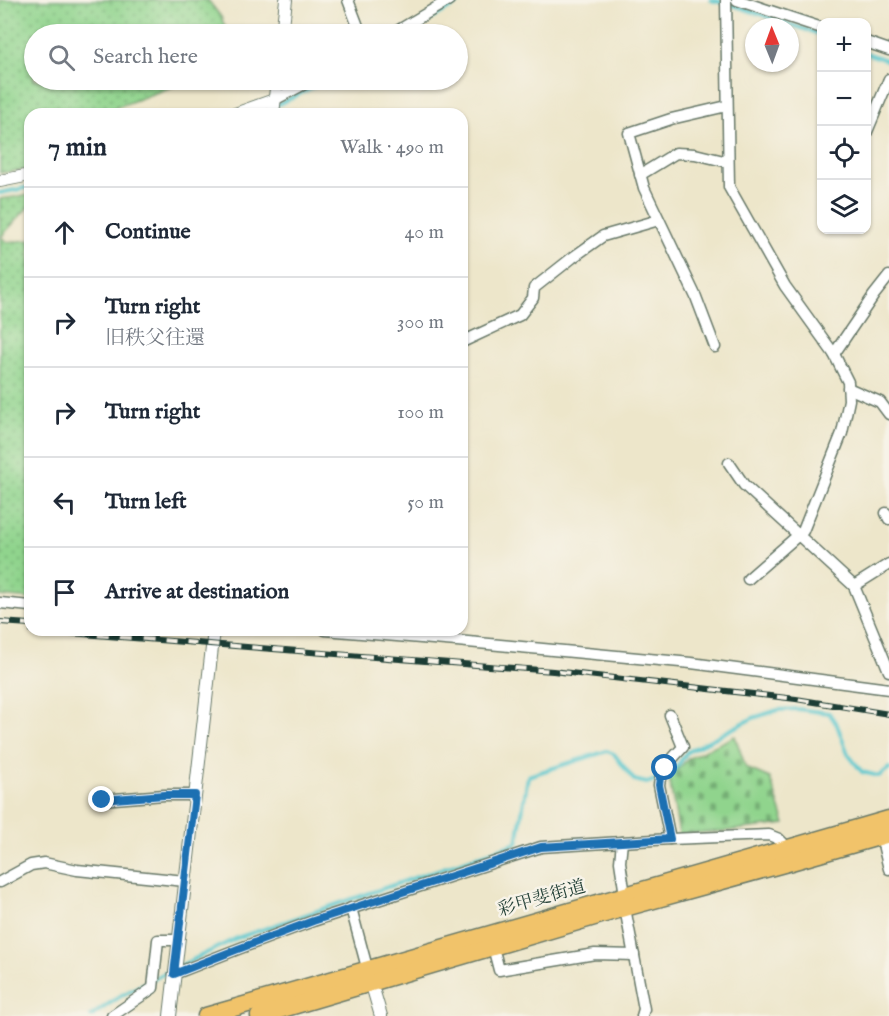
<!DOCTYPE html>
<html lang="en">
<head>
<meta charset="utf-8">
<style>
  :root { --surface:#fff; --page:#f6f6f7; --text:#1f2937; --muted:#747a83; --line:#e0e1e3 }
  body { margin:0; font-family:"IM FELL English","Noto Serif JP",serif; background:var(--page); color:var(--text) }
  .controls { position:absolute; right:18px; top:18px; display:grid; overflow:hidden; border-radius:12px; box-shadow:0 2px 4px #0004 }
  .controls button { width:54px; height:54px; display:grid; place-items:center; padding:0; border:0; border-bottom:2px solid var(--line); background:var(--surface); color:var(--text); font:30px sans-serif }
  .compass { position:absolute; left:745px; top:18px; width:54px; height:54px; border-radius:50%; background:var(--surface); box-shadow:0 2px 4px #0004; rotate:359deg }
  .stop { position:absolute; width:18px; height:18px; margin:-14px; border:4px solid #1f6fb2; border-radius:50%; background:#fff }
  .stop.end { background:#1f6fb2; border-color:#fff; box-shadow:0 2px 6px #0008 }
  .list { margin:0; padding:0; list-style:none }
  h2 { display:flex; justify-content:space-between; align-items:center; height:78px; margin:0; padding:0 24px; font-size:26px }
  h2 small { font-size:20px; font-weight:400; color:var(--muted) }
  .list li { display:grid; grid-template-columns:39px 1fr auto; gap:18px; align-items:center; box-sizing:border-box; height:90px; padding:0 24px; border-top:2px solid var(--line) }
  .list b { display:block; font-size:22px; white-space:nowrap }
  .list p { margin:0; font-size:20px; white-space:nowrap; color:var(--muted) }
  .list em { font-size:20px; font-style:normal; color:var(--muted) }
  .icon { flex:none; width:33px; height:33px; fill:none; stroke:currentColor; stroke-width:2; stroke-linecap:round; stroke-linejoin:round }
  .map { position:relative; flex:none; width:889px; height:1016px; overflow:hidden }
  .search { position:absolute; background:var(--surface); box-shadow:0 2px 4px #0004; left:24px; top:24px; width:444px; height:66px; display:flex; align-items:center; gap:15px; box-sizing:border-box; padding:0 21px; border-radius:33px; color:var(--muted); font-size:22px }
  .panel { position:absolute; background:var(--surface); box-shadow:0 2px 4px #0004; left:24px; top:108px; width:444px; height:528px; border-radius:18px }
  .map>svg:first-child { display:block }
  .cemetery { fill:url(#cemetery-stones); stroke:#588860; stroke-width:1.5 }
  .park { fill:url(#park-dots); stroke:#588860; stroke-width:1.5 }
  .lines { fill:none; stroke-linecap:round; stroke-linejoin:round }
  .stream { stroke:#5ac7cd; stroke-width:4 }
  .minor-casing { stroke:#677868; stroke-width:13 }
  .tertiary-casing { stroke:#677868; stroke-width:14 }
  .trunk-casing { stroke:#677868; stroke-width:19 }
  .minor { stroke:#fff; stroke-width:10 }
  .tertiary { stroke:#fff; stroke-width:12 }
  .trunk { stroke:#f1c36a; stroke-width:16 }
  .rail-casing { stroke:#1f3d34; stroke-width:6 }
  .rail { stroke:#f7f3e8; stroke-width:4; stroke-dasharray:11; stroke-linecap:butt }
  .route { stroke:#1f6fb2; stroke-width:8 }
  .labels { text-anchor:middle; dominant-baseline:central; stroke-width:5; stroke-linejoin:round; paint-order:stroke }
  .street-label { font-size:18px; fill:#1f3d34; stroke:#f7f3e8 }
</style>
</head>
<body>
<div class="map">
<svg width="889" height="1016" viewBox="0 0 889 1016">
  <defs>
    <pattern id="cemetery-stones" width="16" height="16" patternUnits="userSpaceOnUse" patternTransform="scale(1.5)"><rect width="16" height="16" fill="#90d48d"/><path d="M2 7V4a2 2 0 0 1 4 0v3zM10 15v-3a2 2 0 0 1 4 0v3z" fill="#75ad74"/></pattern>
    <pattern id="park-dots" width="8" height="8" patternUnits="userSpaceOnUse" patternTransform="scale(1.5)"><rect width="8" height="8" fill="#90d48d"/><path d="M2 2h.1M6 6h.1" fill="none" stroke="#75ad74" stroke-width="1.8" stroke-linecap="round"/></pattern>
  </defs>
  <rect width="100%" height="100%" fill="#f7f3e8"/>
  <filter id="ink" filterUnits="userSpaceOnUse"><feTurbulence type="fractalNoise" baseFrequency=".0167" numOctaves="2"/><feDisplacementMap in="SourceGraphic" scale="12" xChannelSelector="R" yChannelSelector="G"/><feConvolveMatrix kernelMatrix="1 2 1 2 8 2 1 2 1" color-interpolation-filters="sRGB"/></filter>
  <filter id="wash" filterUnits="userSpaceOnUse"><feTurbulence type="fractalNoise" baseFrequency=".008" numOctaves="4" result="noise"/><feDisplacementMap in="SourceGraphic" scale="24" xChannelSelector="R" yChannelSelector="G"/><feGaussianBlur stdDeviation="1.35" result="paint"/><feColorMatrix in="noise" values="0 0 0 0 0 0 0 0 0 0 0 0 0 0 0 0 0 1.4 0 .05"/><feComposite in="paint" operator="in"/></filter>
  <g filter="url(#wash)">
    <rect width="100%" height="100%" fill="#ede6ca"/>
    <!-- cemetery -->
    <polygon class="cemetery" points="735,736 746,768 770,778 785,824 726,831 679,834 669,778 689,758"/>
    <!-- park -->
    <g class="park">
      <polygon points="0,0 208,0 221,17 228,34 34,34 34,80 190,80 112,109 112,114 30,114 30,169 0,173"/>
      <polygon points="30,195 30,205 1,237 7,242 30,240 30,599 0,596 0,199"/>
    </g>
    <g class="lines">
      <!-- stream -->
      <g class="stream">
        <polyline points="711,0 736,6 822,35"/>
        <polyline points="405,34 458,3 465,0"/>
        <polyline points="866,53 889,61"/>
        <polyline points="277,105 328,80"/>
        <polyline points="258,114 270,108"/>
        <polyline points="0,193 30,187"/>
        <polyline points="178,967 237,938 517,843 528,776 607,751 614,754 634,780 647,783 660,778 669,778 687,752 753,718 778,710 797,709 829,713 837,725 848,754 862,772 879,776 889,768"/>
        <polyline points="91,1016 122,995 171,970"/>
      </g>
    </g>
  </g>
  <g filter="url(#ink)">
    <g class="lines">
      <!-- minor casing -->
      <g class="minor-casing">
        <g id="minor">
          <polyline points="348,0 361,34"/>
          <polyline points="726,0 729,187 785,286 834,354 848,382 849,400 842,433 803,531 748,579"/>
          <polyline points="737,0 822,28"/>
          <polyline points="392,34 449,0"/>
          <polyline points="866,42 889,50"/>
          <polyline points="274,100 312,80"/>
          <polyline points="866,134 889,79"/>
          <polyline points="640,175 676,153 695,154 728,162"/>
          <polyline points="462,342 520,315 533,298 534,288 572,258 603,236 659,220"/>
          <polyline points="715,347 696,297 644,188 629,133 671,119 727,106"/>
          <polyline points="834,354 874,295 889,276"/>
          <polyline points="848,388 880,402 889,414"/>
          <polyline points="729,463 744,485 854,586 889,671"/>
          <polyline points="886,513 889,519"/>
          <polyline points="854,586 889,564"/>
          <polyline points="0,603 30,606"/>
          <polyline points="325,630 457,641 691,663 889,689"/>
          <path d="M670,715l13,32c-10,11 -23,23 -24,38l11,54"/>
          <polyline points="102,800 164,795 195,795"/>
          <polyline points="881,836 889,869"/>
          <polyline points="622,842 620,862 625,895"/>
          <polyline points="0,882 31,865 44,863 77,870 185,881"/>
          <polyline points="351,908 369,975"/>
          <polyline points="625,908 644,1009 642,1016"/>
          <polyline points="492,943 499,970 595,954 634,955"/>
          <polyline points="174,974 238,949 313,921 541,847 670,839 769,835 779,839 789,849"/>
          <polyline points="112,1016 153,988 158,940 178,940"/>
        </g>
      </g>
      <!-- tertiary casing -->
      <g class="tertiary-casing">
        <g id="tertiary">
          <polyline points="282,34 286,0"/>
          <polyline points="235,114 274,100"/>
          <polyline points="273,114 277,80"/>
          <polyline points="0,181 30,175"/>
          <polyline points="371,982 381,1016"/>
          <polyline points="170,1016 214,630"/>
        </g>
      </g>
      <!-- trunk casing -->
      <g class="trunk-casing">
        <g id="trunk">
          <polyline points="206,1016 889,819"/>
          <polyline points="259,1016 625,908 791,862 889,834"/>
        </g>
      </g>
      <!-- minor -->
      <use href="#minor" class="minor"/>
      <!-- tertiary -->
      <use href="#tertiary" class="tertiary"/>
      <!-- trunk -->
      <use href="#trunk" class="trunk"/>
      <!-- rail casing -->
      <g class="rail-casing">
        <g id="rail">
          <polyline points="0,622 30,624"/>
          <polyline points="32,630 553,671 796,699 889,714"/>
        </g>
      </g>
      <!-- rail -->
      <use href="#rail" class="rail"/>
    </g>
  </g>
  <g class="lines" filter="url(#ink)">
    <!-- route -->
    <polyline class="route" points="102,800 164,795 195,795 174,974 238,949 313,921 541,847 670,839 659,785 660,778 665,768"/>
  </g>
  <g class="labels">
    <!-- street labels -->
    <g class="street-label">
      <text transform="translate(542 899) rotate(-16)">彩甲斐街道</text>
    </g>
  </g>
</svg>
<div class="controls">
<button>+</button>
<button>−</button>
<button><svg class="icon" aria-label="locate" viewBox="0 0 24 24"><circle cx="12" cy="12" r="6"/><path d="M12 2v4M12 18v4M2 12h4M18 12h4"/></svg></button>
<button><svg class="icon" aria-label="layers" viewBox="0 0 24 24"><path d="M12 4l9 5-9 5-9-5zM3 14l9 5 9-5"/></svg></button>
</div>
<svg class="compass" viewBox="-18 -18 36 36"><path d="M0-13l5 13h-10z" fill="#e53935"/><path d="M0 13l5-13h-10z" fill="#747a83"/></svg>
<div class="stop" style="left:665px;top:768px"></div>
<div class="stop end" style="left:102px;top:800px"></div>
<div class="search"><svg class="icon" aria-label="search" viewBox="0 0 24 24"><circle cx="10" cy="10" r="6"/><path d="M15 15l6 6"/></svg>Search here</div>
<section class="panel">
<h2>7 min<small>Walk · 490 m</small></h2>
<ul class="list">
<li><svg class="icon" aria-label="ahead" viewBox="0 0 24 24"><path d="M12 20V5M6 11l6-6 6 6"/></svg><div><b>Continue</b></div><em>40 m</em></li>
<li><svg class="icon" aria-label="right" viewBox="0 0 24 24"><path d="M7 20v-9h11M14 6l5 5-5 5"/></svg><div><b>Turn right</b><p>旧秩父往還</p></div><em>300 m</em></li>
<li><svg class="icon" aria-label="right" viewBox="0 0 24 24"><path d="M7 20v-9h11M14 6l5 5-5 5"/></svg><div><b>Turn right</b></div><em>100 m</em></li>
<li><svg class="icon" aria-label="left" viewBox="0 0 24 24"><path d="M17 20v-9H6M10 6l-5 5 5 5"/></svg><div><b>Turn left</b></div><em>50 m</em></li>
<li><svg class="icon" aria-label="arrive" viewBox="0 0 24 24"><path d="M6 21V4h12l-3 4 3 4H6"/></svg><div><b>Arrive at destination</b></div></li>
</ul>
</section>
</div>
</body>
</html>
